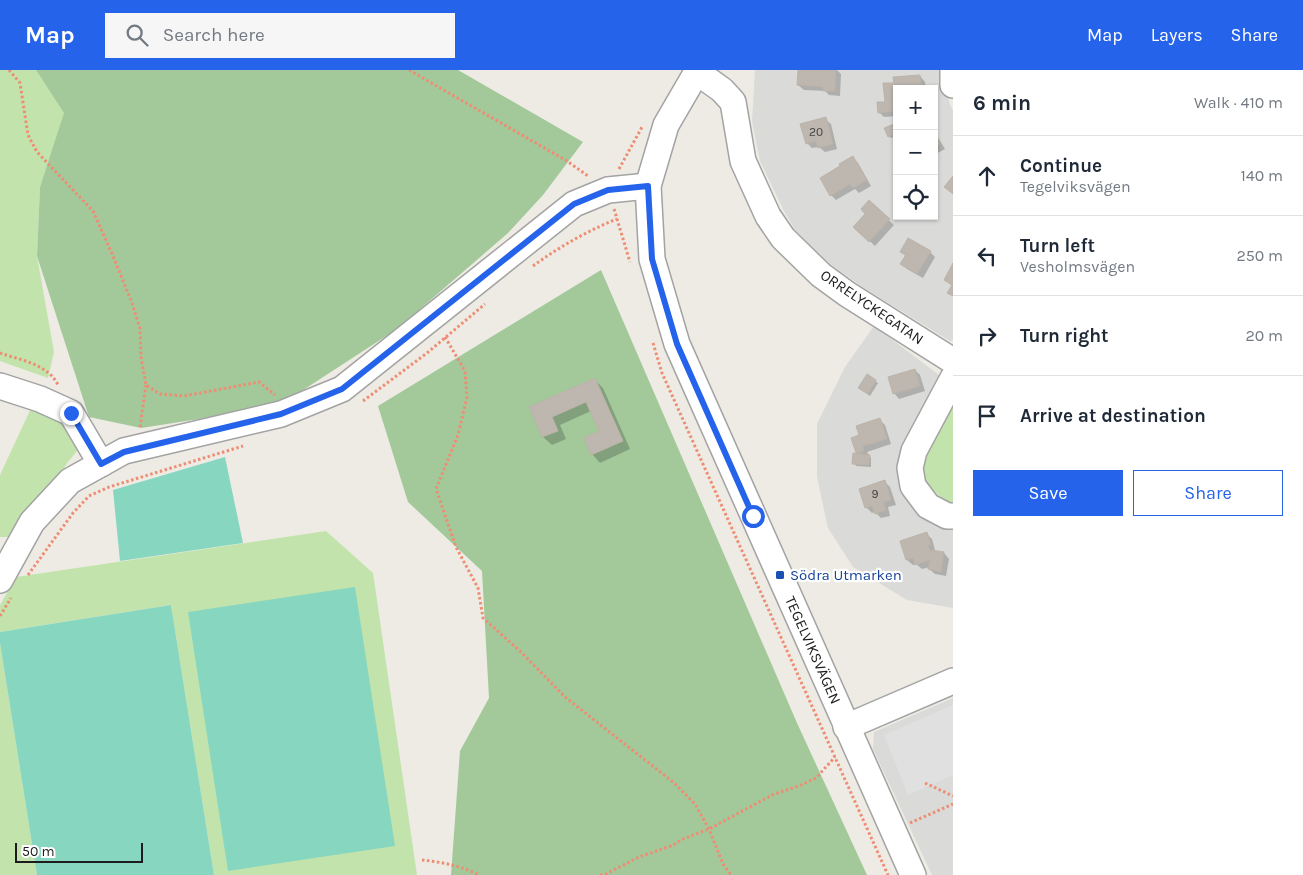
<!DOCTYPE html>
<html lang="en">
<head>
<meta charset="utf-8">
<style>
  :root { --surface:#fff; --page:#f6f6f7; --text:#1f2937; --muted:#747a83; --line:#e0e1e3; --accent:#2563eb }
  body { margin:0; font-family:Karla,sans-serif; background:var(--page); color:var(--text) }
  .controls { position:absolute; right:15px; top:15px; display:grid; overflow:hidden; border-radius:0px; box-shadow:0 1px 4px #0004 }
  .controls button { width:45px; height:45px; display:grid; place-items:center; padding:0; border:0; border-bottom:1px solid var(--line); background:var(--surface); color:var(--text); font:25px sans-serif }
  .scale { position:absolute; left:15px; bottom:12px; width:128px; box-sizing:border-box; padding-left:5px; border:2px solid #1c1c1c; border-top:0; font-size:14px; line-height:18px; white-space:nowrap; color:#1c1c1c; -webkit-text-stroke:4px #fff; paint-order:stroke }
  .stop { position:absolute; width:15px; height:15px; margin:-11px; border:4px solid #2563eb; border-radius:50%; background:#fff }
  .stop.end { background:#2563eb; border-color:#fff; box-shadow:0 1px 5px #0008 }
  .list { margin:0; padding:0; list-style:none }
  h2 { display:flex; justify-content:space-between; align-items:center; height:65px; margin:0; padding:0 20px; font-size:21px }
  h2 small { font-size:16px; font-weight:400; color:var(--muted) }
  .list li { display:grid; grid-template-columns:32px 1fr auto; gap:15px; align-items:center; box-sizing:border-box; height:80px; padding:0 20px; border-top:1px solid var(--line) }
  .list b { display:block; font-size:19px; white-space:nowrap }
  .list p { margin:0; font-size:16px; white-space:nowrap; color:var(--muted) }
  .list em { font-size:16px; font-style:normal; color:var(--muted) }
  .actions { display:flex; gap:10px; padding:15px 20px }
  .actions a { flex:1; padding:11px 0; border:1px solid var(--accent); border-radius:0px; text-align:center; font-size:18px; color:var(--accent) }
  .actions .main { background:var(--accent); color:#fff }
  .icon { flex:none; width:28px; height:28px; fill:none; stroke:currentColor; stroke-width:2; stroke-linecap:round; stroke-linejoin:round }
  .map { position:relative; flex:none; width:953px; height:805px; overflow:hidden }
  header { display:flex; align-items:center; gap:30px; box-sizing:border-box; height:70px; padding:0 25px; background:var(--accent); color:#fff }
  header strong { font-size:24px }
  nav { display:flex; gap:28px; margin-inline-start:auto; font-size:18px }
  .search { width:350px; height:45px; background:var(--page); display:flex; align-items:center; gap:12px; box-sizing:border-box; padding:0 18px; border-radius:0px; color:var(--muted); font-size:19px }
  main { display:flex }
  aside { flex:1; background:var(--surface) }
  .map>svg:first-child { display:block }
  .residential { fill:#dadad9; fill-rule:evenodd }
  .grass { fill:#c2e4ac }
  .forest { fill:#a3c99b }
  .pitch { fill:#87d6c0 }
  .parking { fill:#e0e0e0 }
  .shadow { fill:#0003 }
  .building { fill:#bdb7b0; stroke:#bdb3a7 }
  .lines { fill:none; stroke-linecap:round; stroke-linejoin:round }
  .minor-casing { stroke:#a3a3a3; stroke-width:28 }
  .path { stroke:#ee8d73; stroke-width:3; stroke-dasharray:2.5 2.5; stroke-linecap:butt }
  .minor { stroke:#fff; stroke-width:25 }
  .route { stroke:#2563eb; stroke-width:6 }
  .transit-dot { fill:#1a4fb4; stroke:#fff; stroke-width:2 }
  .labels { text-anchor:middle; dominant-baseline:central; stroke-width:4.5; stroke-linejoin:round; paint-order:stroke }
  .number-label { font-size:12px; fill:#444341 }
  .street-label { font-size:15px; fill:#1c1c1c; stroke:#fff }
  .transit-label { font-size:15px; fill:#164399; stroke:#fff; text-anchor:start }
</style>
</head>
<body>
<header>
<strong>Map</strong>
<div class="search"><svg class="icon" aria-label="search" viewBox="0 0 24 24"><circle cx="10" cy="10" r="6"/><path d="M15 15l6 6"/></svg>Search here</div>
<nav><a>Map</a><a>Layers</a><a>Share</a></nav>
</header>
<main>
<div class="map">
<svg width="953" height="805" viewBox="0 0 953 805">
  <rect width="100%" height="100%" fill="#edebe3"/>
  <!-- residential -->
  <g class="residential">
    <path d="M755,0h189l5,32 4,9v229l-3,1 -86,-53 -34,-24 -35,-34 -12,-21 -23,-48 -8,-40zM897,19h37v127h-37z"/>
    <polygon points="874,256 943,308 905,375 953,457 953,538 907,530 853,497 828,458 817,407 817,354 845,297"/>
    <polygon points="953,628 953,805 932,805 873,679 874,662"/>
  </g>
  <!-- grass -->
  <g class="grass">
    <polygon points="0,0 36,0 65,43 40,117 37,186 54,282 48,308 0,291"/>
    <polygon points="33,334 60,346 78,374 77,381 67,393 24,461 9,467 0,467 0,405"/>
    <path d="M953,337v100l-30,-25c-3,-34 13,-49 30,-75z"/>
    <polygon points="326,461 373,503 417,805 214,805 171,535 0,562 0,535 16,507"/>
    <polygon points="0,573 37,805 0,805"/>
  </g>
  <!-- forest -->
  <g class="forest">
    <polygon points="36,0 458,0 583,72 543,125 508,163 397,259 277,337 141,358 89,347 37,186 40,117 64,43"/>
    <polygon points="601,200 797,653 867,805 451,805 460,681 489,628 482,501 408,432 378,336"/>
  </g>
  <!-- pitch -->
  <g class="pitch">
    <polygon points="225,387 243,473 120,491 113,420"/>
    <polygon points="355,517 395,776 228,801 188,542"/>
    <polygon points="171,535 214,805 37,805 0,573 0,562"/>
  </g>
  <!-- parking -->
  <polygon class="parking" points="953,635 953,705 908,725 884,665"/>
  <!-- shadow -->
  <g class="shadow">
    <polygon points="799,0 837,0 841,4 840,26 829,25 825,21 804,20 798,15"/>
    <polygon points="920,6 925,12 926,19 897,19 897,46 884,47 879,42 886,33 895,14"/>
    <polygon points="825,49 831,54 837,79 825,82 819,77 812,78 807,73"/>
    <polygon points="897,54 897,66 891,68 889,66"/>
    <polygon points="934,61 945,79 934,85"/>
    <polygon points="853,88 858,93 871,116 859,123 855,119 836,130 831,125"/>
    <polygon points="869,132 894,155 875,176 855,157 867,144"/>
    <polygon points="902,182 930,182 935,187 923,208 907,199 902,194 906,187"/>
    <polygon points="915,300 920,305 925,321 899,329 894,323"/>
    <polygon points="867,306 878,313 870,326 862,320"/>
    <polygon points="595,310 603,318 630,379 600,393 592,384 600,362 591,341 560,355 566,369 552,375 543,367 531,338"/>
    <polygon points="880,350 885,355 891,374 867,382 871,388 871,397 856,396 854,393 859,385 857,383 861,366"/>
    <polygon points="885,412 890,417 896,435 888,437 890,446 881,448 875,442 872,443 866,437"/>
    <polygon points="927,464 932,469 935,480 931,481 944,483 949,489 946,506 935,504 929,499 930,497 922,499 916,494 913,495 907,490 901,471"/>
  </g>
  <!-- building -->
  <g class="building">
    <polygon points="798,0 836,0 835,21 823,21 823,17 797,15"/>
    <polygon points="920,5 921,19 897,19 897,26 895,26 897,41 878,43 877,32 885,32 883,13 894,13 893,7"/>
    <polygon points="826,47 833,74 818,78 816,71 806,74 800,54"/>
    <polygon points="897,53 897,63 888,67 884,58"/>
    <polygon points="934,63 940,74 934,77"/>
    <polygon points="853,86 867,110 853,118 850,114 830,126 820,108 840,96 839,94"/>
    <polygon points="953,106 953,124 944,117"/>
    <polygon points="869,130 890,149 869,172 853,157 865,144 861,139"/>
    <polygon points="908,168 931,181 917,204 900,194 906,185 900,182"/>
    <polygon points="953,193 953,226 947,223 952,215 944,210"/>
    <polygon points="915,299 920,316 893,324 888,307"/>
    <polygon points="867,304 876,310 868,324 858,318"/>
    <polygon points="595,308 623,371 591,385 584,368 599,361 586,332 552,347 558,361 542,367 529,337"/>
    <polygon points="880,348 887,369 863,376 864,381 856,383 851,368 859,365 856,356"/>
    <polygon points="853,383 870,385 869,395 852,394"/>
    <polygon points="885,410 891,430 883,432 886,440 875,444 872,436 865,438 859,419"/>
    <polygon points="927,462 931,475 928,475 931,484 931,480 944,482 941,502 928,499 930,490 915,495 913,488 906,490 900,471"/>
  </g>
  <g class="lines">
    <!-- minor casing -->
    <g class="minor-casing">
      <g id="minor">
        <polyline points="698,0 666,55 648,116 652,189 677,274 913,805"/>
        <polyline points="953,0 953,15"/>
        <polyline points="697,2 722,20 733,32 743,91 768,146 783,168 821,205 847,224 953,291"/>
        <polyline points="953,308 914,381 910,398 913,416 928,436 947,446 953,446"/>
        <polyline points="0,316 40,329 71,343 101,394"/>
        <polyline points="0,510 32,452 70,411 124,381 281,344 342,319 574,134 608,120 648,116"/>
        <polyline points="846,657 953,611"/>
      </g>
    </g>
    <!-- path -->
    <g class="path">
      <polyline points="9,0 20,13 28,65 37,82 93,141 113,186 132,233 140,259 141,287 146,315 160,324 184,326 259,312 275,325"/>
      <polyline points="409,0 567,91 588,106"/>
      <polyline points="619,99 642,57"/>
      <polyline points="614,139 630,192"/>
      <path d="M533,196c26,-19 54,-35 84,-47"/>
      <polyline points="445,267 465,301 467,327 458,365 436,419 456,477 478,518 483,548 521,582 565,627 673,712 695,734 709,759 723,794 731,805"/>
      <polyline points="653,273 662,303 888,805"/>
      <path d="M0,283c20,7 48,11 58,32"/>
      <polyline points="363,331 427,283 485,234"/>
      <polyline points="140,357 146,315"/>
      <polyline points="28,505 73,443 89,426 109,417 243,376"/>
      <polyline points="0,546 11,528"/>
      <polyline points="925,713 953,726"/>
      <polyline points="910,753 953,734"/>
      <path d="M422,790c19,2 40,6 57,15"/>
      <polyline points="600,805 606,804 639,787 671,776 683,769 709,759 774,724 799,716 816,708 835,687"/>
    </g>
    <!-- minor -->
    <use href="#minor" class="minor"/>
  </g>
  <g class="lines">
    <!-- route -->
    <polyline class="route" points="71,343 101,394 124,382 281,344 342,319 574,134 608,120 648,116 652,189 677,274 753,446"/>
  </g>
  <!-- markers -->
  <rect class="transit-dot" x="775" y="500" width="10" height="10" rx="2.5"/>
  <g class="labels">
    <!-- number labels -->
    <g class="number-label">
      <text x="816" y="62">20</text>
      <text x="875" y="424">9</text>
    </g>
    <!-- street labels -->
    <g class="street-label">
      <text transform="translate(872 237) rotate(34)">ORRELYCKEGATAN</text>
      <text transform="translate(813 580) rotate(66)">TEGELVIKSVÄGEN</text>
    </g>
    <!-- transit labels -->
    <g class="transit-label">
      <text x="790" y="505">Södra Utmarken</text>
    </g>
  </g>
</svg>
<div class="controls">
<button>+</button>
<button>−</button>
<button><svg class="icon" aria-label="locate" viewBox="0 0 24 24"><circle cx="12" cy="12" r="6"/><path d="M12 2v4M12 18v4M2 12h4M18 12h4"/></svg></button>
</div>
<div class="scale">50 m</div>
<div class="stop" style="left:753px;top:446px"></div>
<div class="stop end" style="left:71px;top:343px"></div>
</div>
<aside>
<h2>6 min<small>Walk · 410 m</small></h2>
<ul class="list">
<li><svg class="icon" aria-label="ahead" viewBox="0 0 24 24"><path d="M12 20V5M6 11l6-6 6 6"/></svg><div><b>Continue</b><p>Tegelviksvägen</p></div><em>140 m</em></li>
<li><svg class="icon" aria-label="left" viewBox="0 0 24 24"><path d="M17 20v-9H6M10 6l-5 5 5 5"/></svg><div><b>Turn left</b><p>Vesholmsvägen</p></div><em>250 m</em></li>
<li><svg class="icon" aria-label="right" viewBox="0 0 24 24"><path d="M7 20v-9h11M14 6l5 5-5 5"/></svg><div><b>Turn right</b></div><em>20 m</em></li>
<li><svg class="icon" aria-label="arrive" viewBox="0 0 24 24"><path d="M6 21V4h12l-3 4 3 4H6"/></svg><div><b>Arrive at destination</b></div></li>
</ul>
<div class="actions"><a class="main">Save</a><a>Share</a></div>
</aside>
</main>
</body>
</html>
